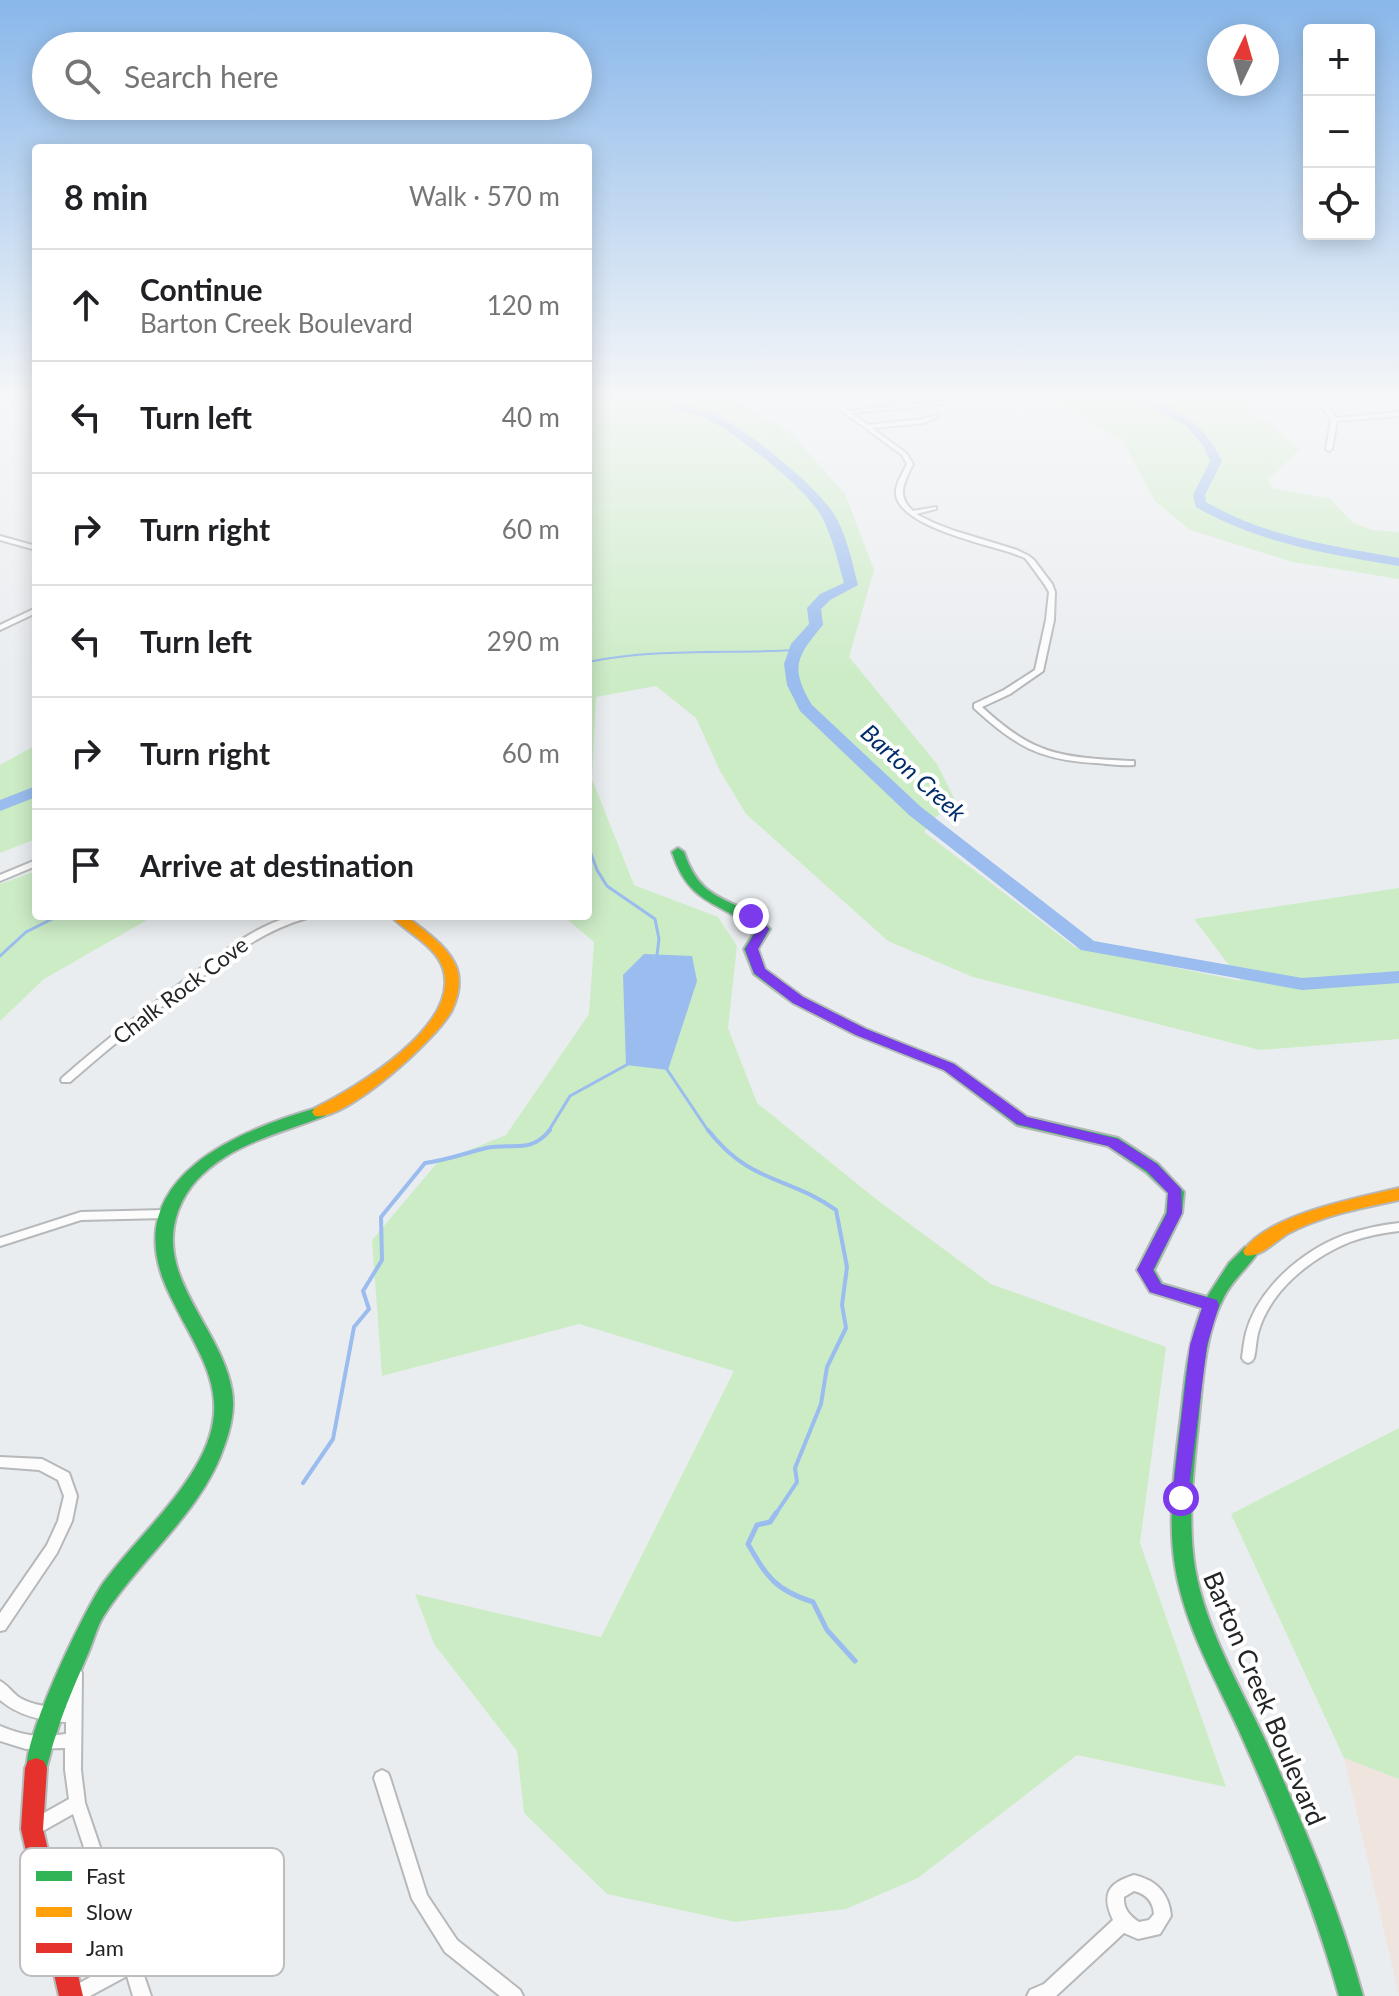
<!DOCTYPE html>
<html lang="en">
<head>
<meta charset="utf-8">
<style>
  :root { --surface:#fff; --page:#f6f6f6; --text:#202124; --muted:#757577; --line:#e0e0e0 }
  body { margin:0; font-family:Lato,sans-serif; background:var(--page); color:var(--text) }
  .controls { position:absolute; right:24px; top:24px; display:grid; overflow:hidden; border-radius:8px; box-shadow:0 4px 20px #0003 }
  .controls button { width:72px; height:72px; display:grid; place-items:center; padding:0; border:0; border-bottom:2px solid var(--line); background:var(--surface); color:var(--text); font:40px sans-serif }
  .compass { position:absolute; left:1207px; top:24px; width:72px; height:72px; border-radius:50%; background:var(--surface); box-shadow:0 4px 20px #0003; rotate:5deg }
  .stop { position:absolute; width:24px; height:24px; margin:-18px; border:6px solid #7c3aed; border-radius:50%; background:#fff }
  .stop.end { background:#7c3aed; border-color:#fff; box-shadow:0 2px 8px #0008 }
  .list { margin:0; padding:0; list-style:none }
  h2 { display:flex; justify-content:space-between; align-items:center; height:104px; margin:0; padding:0 32px; font-size:34px }
  h2 small { font-size:26px; font-weight:400; color:var(--muted) }
  .list li { display:grid; grid-template-columns:52px 1fr auto; gap:24px; align-items:center; box-sizing:border-box; height:112px; padding:0 32px; border-top:2px solid var(--line) }
  .list b { display:block; font-size:30px; white-space:nowrap }
  .list p { margin:0; font-size:26px; white-space:nowrap; color:var(--muted) }
  .list em { font-size:26px; font-style:normal; color:var(--muted) }
  .icon { flex:none; width:44px; height:44px; fill:none; stroke:currentColor; stroke-width:2; stroke-linecap:round; stroke-linejoin:round }
  .map { position:relative; flex:none; width:1399px; height:1996px; overflow:hidden }
  .search { position:absolute; background:var(--surface); box-shadow:0 4px 20px #0003; left:32px; top:32px; width:560px; height:88px; display:flex; align-items:center; gap:20px; box-sizing:border-box; padding:0 28px; border-radius:44px; color:var(--muted); font-size:30px }
  .panel { position:absolute; background:var(--surface); box-shadow:0 4px 20px #0003; left:32px; top:144px; width:560px; height:776px; border-radius:8px }
  .map>svg:first-child { display:block }
  .commercial { fill:#efe5de }
  .green { fill:#ccecc6 }
  .water { fill:#9abcee }
  .lines { fill:none; stroke-linecap:round; stroke-linejoin:round }
  .stream-far3 { stroke:#9abcee; stroke-width:2 }
  .stream-far2 { stroke:#9abcee; stroke-width:3 }
  .stream-far1 { stroke:#9abcee; stroke-width:4 }
  .stream { stroke:#9abcee; stroke-width:5 }
  .river { fill:#9abcee; fill-rule:evenodd }
  .street-casing { stroke:#b6b8ba; stroke-width:4 }
  .fast-casing { stroke:#b6b8ba; stroke-width:4 }
  .slow-casing { stroke:#b6b8ba; stroke-width:4 }
  .jam-casing { stroke:#b6b8ba; stroke-width:4 }
  .street { fill:#fcfcfd; fill-rule:evenodd }
  .fast { fill:#30b455; fill-rule:evenodd }
  .slow { fill:#ff9f0a; fill-rule:evenodd }
  .jam { fill:#e5322d; fill-rule:evenodd }
  .route { fill:#7c3aed }
  .labels { text-anchor:middle; dominant-baseline:central; stroke-width:8; stroke-linejoin:round; paint-order:stroke }
  .street-label { font-size:22px; fill:#222426; stroke:#fff }
  .water-label { font-size:24px; font-style:italic; fill:#002d69; stroke:#fff }
  .near-street-label { font-size:26px; fill:#222426; stroke:#fff }
  .key { fill:#fff; stroke:#bdbdbe; stroke-width:2 }
  .key-label { font-size:22px; fill:#222426 }
</style>
</head>
<body>
<div class="map">
<svg width="1399" height="1996" viewBox="0 0 1399 1996">
  <rect width="100%" height="100%" fill="#eaedf0"/>
  <!-- commercial -->
  <polygon class="commercial" points="1344,1758 1399,1779 1399,1996"/>
  <!-- green -->
  <g class="green">
    <polygon points="588,395 727,395 790,432 845,494 874,570 849,657 937,764 958,806 937,816 924,832 1075,947 1241,981 1194,919 1399,888 1399,1039 1260,1050 973,977 888,941 746,814 720,771 696,718 656,686 596,697 592,779 634,885 718,917 737,946 728,1028 757,1103 876,1199 991,1284 1166,1347 1140,1543 1226,1787 1077,1755 918,1878 846,1909 735,1922 607,1894 524,1813 517,1751 434,1644 415,1594 601,1637 734,1371 579,1324 382,1376 372,1240 437,1163 506,1135 589,1014 594,942 563,916 588,916"/>
    <polygon points="1056,395 1243,395 1245,405 1300,449 1268,479 1272,488 1330,499 1352,522 1372,530 1399,532 1399,579 1293,562 1190,530 1155,501 1123,441 1065,409"/>
    <polygon points="36,745 36,839 0,853 0,765"/>
    <polygon points="36,871 36,916 154,916 44,979 0,1021 0,884"/>
    <polygon points="1399,1428 1399,1779 1344,1758 1231,1514"/>
  </g>
  <!-- water -->
  <polygon class="water" points="644,954 692,956 697,981 668,1070 626,1065 623,975"/>
  <g class="lines">
    <!-- stream-far3 -->
    <path class="stream-far3" d="M588,662c68,-14 138,-8 208,-12"/>
    <!-- stream-far2 -->
    <g class="stream-far2">
      <polyline points="588,846 597,870 607,886 655,919 659,939 657,955"/>
      <polyline points="0,956 26,932 58,916"/>
      <polyline points="666,1068 709,1132"/>
      <polyline points="548,1132 570,1096 630,1063"/>
    </g>
    <!-- stream-far1 -->
    <g class="stream-far1">
      <path d="M708,1130c43,55 79,45 128,80l11,57 -5,38 4,23 -19,39 -6,37 -26,64 2,14 -22,33"/>
      <path d="M303,1483l30,-44 21,-112 15,-18 -6,-18 19,-31 -1,-43 44,-54c22,-3 41,-10 61,-15 27,-6 43,7 64,-18"/>
    </g>
    <!-- stream -->
    <path class="stream" d="M776,1513l-6,9 -13,3 -9,19c19,33 27,46 65,58l14,28 28,31"/>
    <!-- river -->
    <g class="river">
      <path d="M660,395h12c20,18 33,12 55,26 30,18 88,64 107,93 13,21 18,48 24,71l-28,15 -9,9 2,16c-26,31 -34,42 -11,80l109,102 173,134 208,37 97,-7v12l-97,7 -221,-40 -172,-135 -109,-104 -13,-26 -3,-21 7,-20 18,-20 -2,-16 13,-14 24,-11c-6,-21 -11,-44 -21,-64 -15,-30 -81,-80 -110,-97 -23,-14 -31,-2 -53,-27z"/>
      <path d="M1118,395c45,0 85,25 104,66l-17,34 1,7c60,35 126,44 193,56v8c-71,-12 -141,-23 -203,-59l-3,-12 17,-34 -6,-14 -17,-20 -25,-15z"/>
      <polygon points="36,786 36,797 0,811 0,800"/>
    </g>
    <!-- street casing -->
    <g class="street-casing">
      <g id="street">
        <path d="M820,395h7l21,16 134,-14 1,1 -3,2 -128,13 16,12 55,-6 15,-4v2l-14,6 -52,5 34,25 7,11c-8,18 -18,31 0,47l23,-4v2l-20,5 18,9 21,8 62,19 12,6 5,4 18,24 3,8 -1,28 -11,51 -33,23 -28,13c53,49 79,50 149,54h3v4c-12,1 -25,-1 -38,-2 -56,-3 -81,-17 -122,-55v-4l30,-14 31,-20 11,-50 3,-28 -4,-7 -16,-22 -4,-5 -13,-5c-27,-9 -113,-27 -116,-59 -1,-10 7,-21 11,-30l-5,-9z"/>
        <polygon points="1314,395 1320,395 1336,418 1399,412 1399,416 1337,421 1332,449 1329,451 1326,449 1331,420"/>
        <polygon points="0,536 36,546 36,550 0,540"/>
        <polygon points="36,608 36,613 0,630 0,625"/>
        <polygon points="36,860 36,866 0,881 0,875"/>
        <path d="M293,916h16l-2,2c-43,12 -76,38 -112,64 -43,31 -85,65 -125,100h-8l-1,-2 1,-2c42,-37 86,-71 131,-104 31,-23 62,-48 100,-58z"/>
        <polygon points="165,1210 169,1211 171,1214 169,1217 165,1218 81,1220 0,1246 0,1238 81,1212"/>
        <path d="M1399,1223v8c-17,2 -33,5 -49,11 -39,16 -80,48 -92,91 -2,8 -2,17 -4,25l-2,3 -4,2 -4,-2 -2,-3c1,-8 2,-17 4,-25 12,-45 56,-82 98,-98 18,-6 36,-10 55,-12z"/>
        <polygon points="0,1457 42,1459 69,1473 77,1496 72,1521 57,1553 5,1630 0,1631 0,1613 47,1545 58,1521 64,1496 58,1480 39,1470 0,1467"/>
        <path d="M74,1666l5,2 3,5 -1,97 4,33 66,193h-18l-6,-20 -37,20h-26l3,-6 54,-30 -48,-146 -39,22 -6,-2 -2,-6 2,-6 41,-23 -4,-29v-22l-39,1 -26,-8v-15c27,11 37,11 66,8v-12c-24,-1 -47,-6 -66,-22v-19c8,4 12,12 20,17 14,8 31,9 46,10v-35l3,-5z"/>
        <polygon points="382,1770 388,1773 390,1778 427,1895 457,1940 520,1990 523,1996 500,1996 445,1952 412,1899 374,1778 376,1773"/>
        <path d="M1134,1875c22,5 35,18 37,41l-11,18 -22,5 -14,-6 -68,63h-29l3,-6 14,-6 69,-64c-12,-26 -5,-37 21,-45zM1134,1891c12,3 19,10 20,23l-5,6 -10,2c-9,-6 -16,-13 -15,-25z"/>
      </g>
    </g>
    <!-- fast casing -->
    <g class="fast-casing">
      <g id="fast">
        <path d="M678,848l6,4c19,57 52,41 86,77l-12,20 7,20 38,28 63,32 88,35 73,53 91,21 40,26 26,28 -2,21 -28,57 8,14 45,13 22,-34 16,-16h12l2,4c-11,17 -27,29 -36,48 -18,36 -20,79 -24,118 -5,50 -12,101 -4,151 11,62 45,118 71,174 38,83 73,166 97,254h-24c-25,-90 -60,-176 -98,-261 -24,-54 -57,-109 -66,-169 -8,-50 0,-101 6,-151 4,-36 7,-73 21,-107l-52,-16 -13,-22 29,-57 2,-20 -22,-21 -38,-26 -91,-21 -73,-55 -88,-35 -63,-32 -39,-29 -10,-25 12,-19c-39,-30 -67,-25 -84,-78z"/>
        <path d="M320,1107l8,5 -3,4c-33,13 -70,22 -100,41 -22,14 -38,30 -47,54 -24,67 44,117 54,180 3,18 -1,36 -7,53 -22,68 -85,114 -122,173 -7,12 -10,26 -16,39 -11,26 -23,52 -31,79 -5,13 -7,28 -12,40l-8,3 -8,-3c-11,-26 57,-167 76,-193 29,-39 66,-72 91,-114 46,-76 -1,-116 -30,-184 -44,-107 74,-154 155,-177z"/>
      </g>
    </g>
    <!-- slow casing -->
    <g class="slow-casing">
      <g id="slow">
        <path d="M391,916h15c17,14 43,30 51,53 4,13 1,28 -5,41 -14,28 -107,112 -137,106l-3,-4 3,-4c41,-20 147,-83 128,-140 -8,-23 -36,-35 -52,-52z"/>
        <path d="M1399,1188v12c-37,8 -76,15 -110,33 -13,7 -29,26 -44,22l-2,-4c26,-37 114,-53 156,-63z"/>
      </g>
    </g>
    <!-- jam casing -->
    <g class="jam-casing">
      <polygon id="jam" points="36,1758 44,1761 47,1768 43,1829 83,1996 59,1996 21,1829 25,1768 28,1761"/>
    </g>
    <!-- street -->
    <use href="#street" class="street"/>
    <!-- fast -->
    <use href="#fast" class="fast"/>
    <!-- slow -->
    <use href="#slow" class="slow"/>
    <!-- jam -->
    <use href="#jam" class="jam"/>
  </g>
  <!-- sky -->
  <linearGradient id="sky" x2="0" y2="1"><stop stop-color="#89b7ea"/><stop offset="0.59" stop-color="#f6f7f8"/><stop offset="1" stop-color="#f6f7f8" stop-opacity="0"/></linearGradient>
  <rect width="1399" height="675" fill="url(#sky)"/>
  <!-- route -->
  <polygon class="route" points="747,913 755,913 769,929 758,949 765,969 803,997 866,1029 954,1064 1027,1117 1118,1139 1157,1164 1181,1189 1182,1213 1153,1270 1161,1284 1217,1300 1219,1305 1207,1345 1187,1503 1175,1503 1172,1498 1190,1345 1202,1308 1150,1292 1137,1270 1167,1213 1168,1193 1147,1171 1108,1146 1017,1124 944,1070 856,1035 793,1003 754,973 745,949 757,930 745,916"/>
  <g class="labels">
    <!-- street labels -->
    <g class="street-label">
      <text transform="translate(180 990) rotate(-37)">Chalk Rock Cove</text>
    </g>
    <!-- water labels -->
    <g class="water-label">
      <text transform="translate(914 772) rotate(42)">Barton Creek</text>
    </g>
    <!-- near-street labels -->
    <g class="near-street-label">
      <text transform="translate(1265 1698) rotate(67)">Barton Creek Boulevard</text>
    </g>
  </g>
  <!-- legend -->
  <rect x="20" y="1848" width="264" height="128" rx="12" class="key"/>
  <rect x="36" y="1871" width="36" height="10" fill="#30b455"/>
  <rect x="36" y="1907" width="36" height="10" fill="#ff9f0a"/>
  <rect x="36" y="1943" width="36" height="10" fill="#e5322d"/>
  <g class="key-label">
    <text x="86" y="1884">Fast</text>
    <text x="86" y="1920">Slow</text>
    <text x="86" y="1956">Jam</text>
  </g>
</svg>
<div class="controls">
<button>+</button>
<button>−</button>
<button><svg class="icon" aria-label="locate" viewBox="0 0 24 24"><circle cx="12" cy="12" r="6"/><path d="M12 2v4M12 18v4M2 12h4M18 12h4"/></svg></button>
</div>
<svg class="compass" viewBox="-18 -18 36 36"><path d="M0-13l5 13h-10z" fill="#e53935"/><path d="M0 13l5-13h-10z" fill="#757577"/></svg>
<div class="stop" style="left:1181px;top:1498px"></div>
<div class="stop end" style="left:751px;top:916px"></div>
<div class="search"><svg class="icon" aria-label="search" viewBox="0 0 24 24"><circle cx="10" cy="10" r="6"/><path d="M15 15l6 6"/></svg>Search here</div>
<section class="panel">
<h2>8 min<small>Walk · 570 m</small></h2>
<ul class="list">
<li><svg class="icon" aria-label="ahead" viewBox="0 0 24 24"><path d="M12 20V5M6 11l6-6 6 6"/></svg><div><b>Continue</b><p>Barton Creek Boulevard</p></div><em>120 m</em></li>
<li><svg class="icon" aria-label="left" viewBox="0 0 24 24"><path d="M17 20v-9H6M10 6l-5 5 5 5"/></svg><div><b>Turn left</b></div><em>40 m</em></li>
<li><svg class="icon" aria-label="right" viewBox="0 0 24 24"><path d="M7 20v-9h11M14 6l5 5-5 5"/></svg><div><b>Turn right</b></div><em>60 m</em></li>
<li><svg class="icon" aria-label="left" viewBox="0 0 24 24"><path d="M17 20v-9H6M10 6l-5 5 5 5"/></svg><div><b>Turn left</b></div><em>290 m</em></li>
<li><svg class="icon" aria-label="right" viewBox="0 0 24 24"><path d="M7 20v-9h11M14 6l5 5-5 5"/></svg><div><b>Turn right</b></div><em>60 m</em></li>
<li><svg class="icon" aria-label="arrive" viewBox="0 0 24 24"><path d="M6 21V4h12l-3 4 3 4H6"/></svg><div><b>Arrive at destination</b></div></li>
</ul>
</section>
</div>
</body>
</html>
